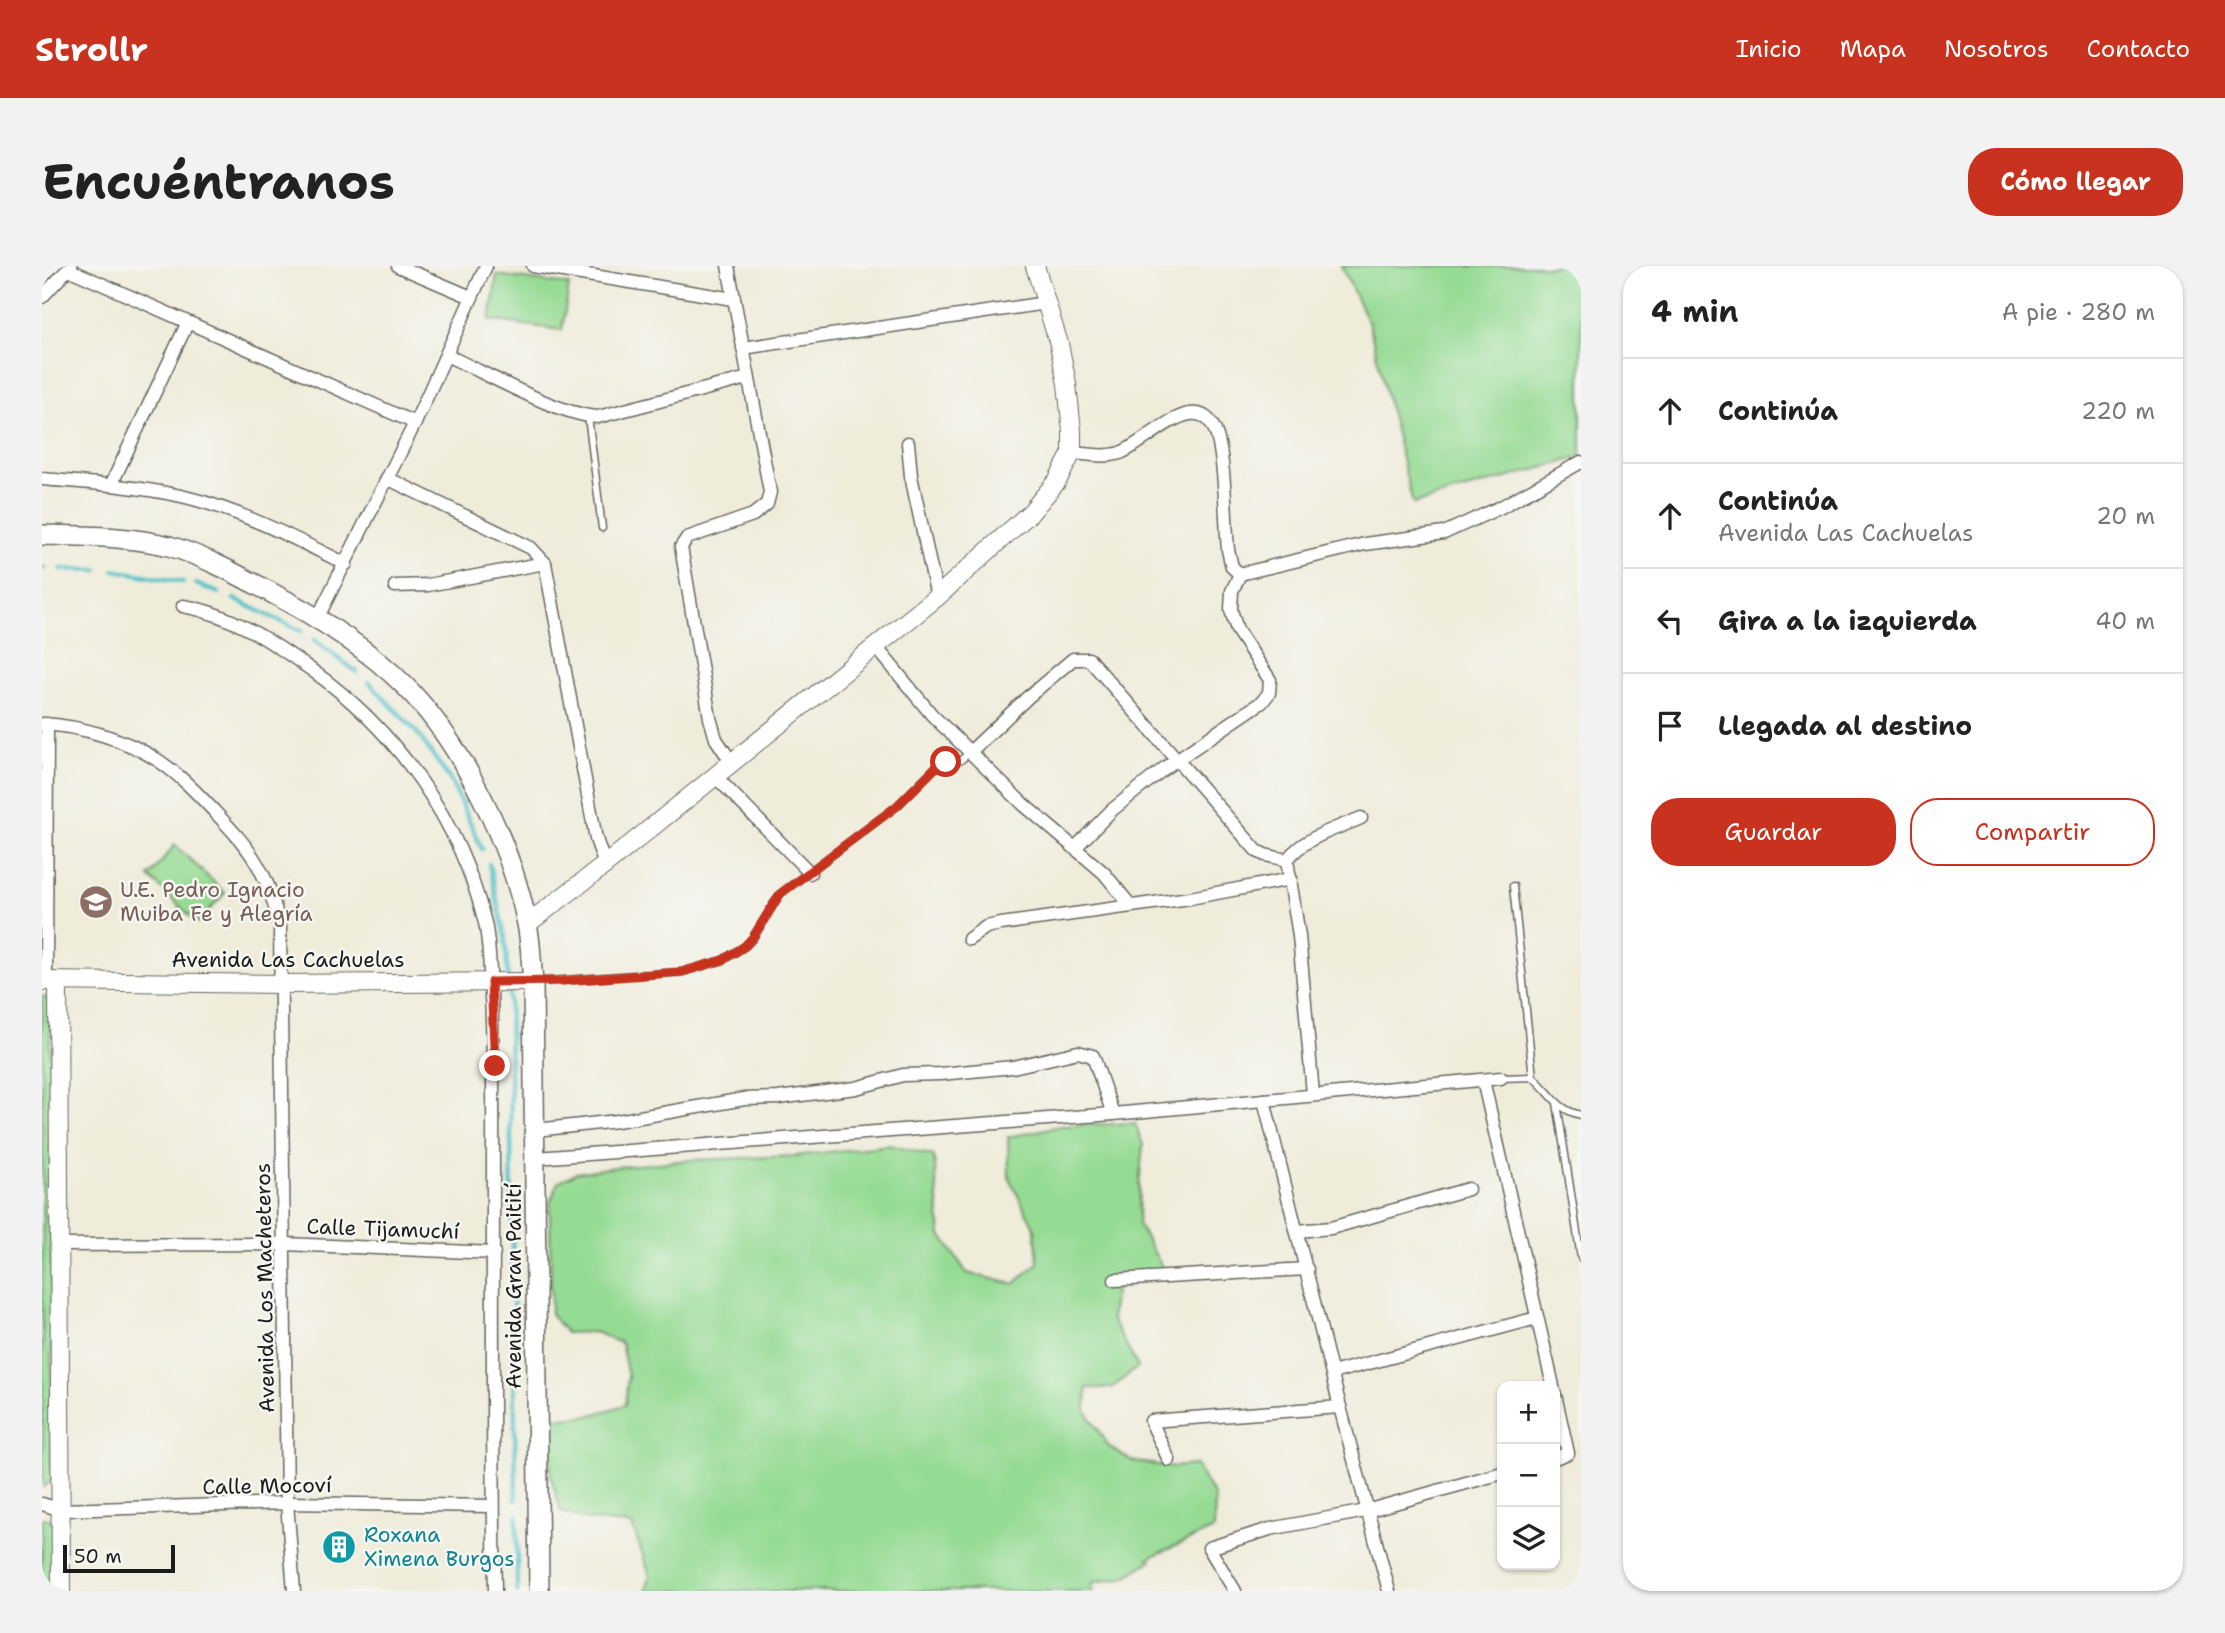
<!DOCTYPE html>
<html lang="es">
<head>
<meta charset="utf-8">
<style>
  :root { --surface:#fff; --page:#f2f2f2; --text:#222; --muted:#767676; --line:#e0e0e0; --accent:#c8321e }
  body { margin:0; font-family:"Shantell Sans",sans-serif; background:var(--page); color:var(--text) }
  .controls { position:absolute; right:21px; bottom:21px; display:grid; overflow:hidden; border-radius:14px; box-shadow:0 2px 5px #0004 }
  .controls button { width:63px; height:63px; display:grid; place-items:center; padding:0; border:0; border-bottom:2px solid var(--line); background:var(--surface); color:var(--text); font:35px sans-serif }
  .scale { position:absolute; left:21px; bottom:18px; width:112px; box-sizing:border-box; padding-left:7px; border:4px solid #1c1c1c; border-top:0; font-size:19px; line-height:24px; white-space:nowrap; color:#1c1c1c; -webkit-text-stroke:5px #f6f6f2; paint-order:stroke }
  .stop { position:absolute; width:21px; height:21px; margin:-16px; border:5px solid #c8321e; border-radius:50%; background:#fff }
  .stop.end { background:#c8321e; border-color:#fff; box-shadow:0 2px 7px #0008 }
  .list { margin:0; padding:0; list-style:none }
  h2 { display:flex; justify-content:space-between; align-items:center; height:91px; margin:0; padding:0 28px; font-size:30px }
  h2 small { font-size:23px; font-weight:400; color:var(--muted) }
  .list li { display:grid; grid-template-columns:46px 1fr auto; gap:21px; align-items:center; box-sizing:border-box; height:105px; padding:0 28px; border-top:2px solid var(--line) }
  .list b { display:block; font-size:26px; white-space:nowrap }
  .list p { margin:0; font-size:23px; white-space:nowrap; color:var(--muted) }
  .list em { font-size:23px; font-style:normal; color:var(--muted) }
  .actions { display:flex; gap:14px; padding:21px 28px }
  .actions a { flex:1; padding:16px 0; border:2px solid var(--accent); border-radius:28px; text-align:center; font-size:24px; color:var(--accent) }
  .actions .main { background:var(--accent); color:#fff }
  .icon { flex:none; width:38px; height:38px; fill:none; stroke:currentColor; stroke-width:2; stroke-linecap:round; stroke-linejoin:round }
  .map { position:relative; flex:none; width:1539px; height:1325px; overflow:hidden; border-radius:28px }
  header { display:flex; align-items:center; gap:42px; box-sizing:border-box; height:98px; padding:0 35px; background:var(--accent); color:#fff }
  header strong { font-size:33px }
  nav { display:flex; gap:38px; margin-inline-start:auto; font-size:24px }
  .intro { display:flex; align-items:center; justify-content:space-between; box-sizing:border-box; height:168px; padding:0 42px }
  h1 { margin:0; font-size:49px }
  .button { padding:18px 32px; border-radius:28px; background:var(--accent); color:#fff; font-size:24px; font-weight:700 }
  main { display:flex; gap:42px; padding:0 42px }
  aside { flex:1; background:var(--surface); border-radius:28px; box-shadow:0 2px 5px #0004 }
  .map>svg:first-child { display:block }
  .green { fill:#96db94; stroke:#597c58; stroke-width:2 }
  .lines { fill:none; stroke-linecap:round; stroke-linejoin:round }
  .stream { stroke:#53c1c9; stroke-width:4.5 }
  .lane-casing { stroke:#66655e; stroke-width:9 }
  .street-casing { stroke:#66655e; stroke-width:15 }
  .secondary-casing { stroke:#66655e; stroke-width:20 }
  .primary-casing { stroke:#66655e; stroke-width:22 }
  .lane { stroke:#fff; stroke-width:6 }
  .street { stroke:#fff; stroke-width:12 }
  .secondary { stroke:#fff; stroke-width:18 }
  .primary { stroke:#fff; stroke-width:19 }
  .route { stroke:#c8321e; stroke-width:9 }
  .labels { text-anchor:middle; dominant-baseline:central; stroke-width:5; stroke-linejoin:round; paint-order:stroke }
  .education-label { font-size:21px; fill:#785e54; stroke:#f6f6f2; text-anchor:start }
  .street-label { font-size:21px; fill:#1c1c1c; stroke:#f6f6f2 }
  .culture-label { font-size:21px; fill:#0d838f; stroke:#f6f6f2; text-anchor:start }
</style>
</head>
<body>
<header>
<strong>Strollr</strong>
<nav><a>Inicio</a><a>Mapa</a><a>Nosotros</a><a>Contacto</a></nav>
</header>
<div class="intro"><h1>Encuéntranos</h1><a class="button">Cómo llegar</a></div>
<main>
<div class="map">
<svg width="1539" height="1325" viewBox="0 0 1539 1325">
  <rect width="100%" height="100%" fill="#f6f6f2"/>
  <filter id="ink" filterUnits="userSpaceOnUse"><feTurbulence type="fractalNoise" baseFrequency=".0143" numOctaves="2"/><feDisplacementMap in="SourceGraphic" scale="14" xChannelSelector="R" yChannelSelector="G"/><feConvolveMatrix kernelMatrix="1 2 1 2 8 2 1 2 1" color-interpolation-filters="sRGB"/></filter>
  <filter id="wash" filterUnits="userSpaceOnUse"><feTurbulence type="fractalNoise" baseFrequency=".00686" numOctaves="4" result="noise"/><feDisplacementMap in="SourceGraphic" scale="28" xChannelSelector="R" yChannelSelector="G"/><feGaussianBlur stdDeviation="1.57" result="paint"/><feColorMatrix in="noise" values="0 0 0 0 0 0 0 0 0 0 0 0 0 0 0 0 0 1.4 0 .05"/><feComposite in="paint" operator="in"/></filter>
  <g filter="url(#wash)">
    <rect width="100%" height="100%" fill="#efecda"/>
    <!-- green -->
    <g class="green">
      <polygon points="1299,0 1539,0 1539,191 1371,238 1327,58"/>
      <polygon points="455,9 527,19 520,64 448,54"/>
      <polygon points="133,579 183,627 155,657 107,611"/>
      <polygon points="0,730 4,730 8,737 10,1215 1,1221"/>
      <polygon points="1093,857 1101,879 1097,919 1096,958 1123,1006 1074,1018 1069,1052 1096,1101 1070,1122 1045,1122 1044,1145 1066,1180 1090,1195 1128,1201 1154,1199 1173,1232 1172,1263 1106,1292 1110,1294 1082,1312 1051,1316 1051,1325 604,1325 608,1309 590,1259 546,1254 519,1246 509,1211 508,1153 546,1150 583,1139 586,1110 579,1077 553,1066 524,1067 509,1048 508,937 516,916 534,907 565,902 648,894 752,890 848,879 892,890 899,969 925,1007 972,1018 996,997 993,963 967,912 966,871 1018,860"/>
      <polygon points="0,1252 9,1253 14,1259 14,1325 0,1325"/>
    </g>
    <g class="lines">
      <!-- stream -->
      <g class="stream">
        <polyline points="0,302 3,302"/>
        <polyline points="19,303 56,304"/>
        <polyline points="72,304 141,316"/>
        <polyline points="154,318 177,327"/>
        <polyline points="192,333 259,365"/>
        <polyline points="272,374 315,406"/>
        <polyline points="327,416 376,468 409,515 440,583"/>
        <polyline points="447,598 463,671 466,712"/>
        <polyline points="467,721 474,1234"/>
        <polyline points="475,1250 475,1325"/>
      </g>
    </g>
  </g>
  <g filter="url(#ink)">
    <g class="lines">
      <!-- lane casing -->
      <g class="lane-casing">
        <g id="lane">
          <polyline points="546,150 560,262"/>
          <polyline points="1471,620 1491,811"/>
          <polyline points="492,716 640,706 681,694 703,680 711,672 738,628 855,540 892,503 904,496 919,494 928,486"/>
          <path d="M1459,812l32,-1c18,16 24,33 48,38"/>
          <polyline points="1515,837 1539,992"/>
        </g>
      </g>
      <!-- street casing -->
      <g class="street-casing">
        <g id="street">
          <polyline points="356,0 429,31"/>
          <polyline points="491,0 691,33"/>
          <polyline points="686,0 728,226 725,238 711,249 645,272 639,281 668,452 674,473 690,497"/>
          <polyline points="26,3 373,157"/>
          <polyline points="0,31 29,0"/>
          <polyline points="701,82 1004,37"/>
          <path d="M404,89c40,18 112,60 152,62l150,-39"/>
          <polyline points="866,177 869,210 895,331"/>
          <path d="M1030,187c15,1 33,5 48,0 30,-11 85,-77 99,-9 7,34 6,72 9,106l4,17 8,7 125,-30 79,-11 57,-26 80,-45"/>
          <polyline points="345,212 489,282 503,297 554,573 563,599"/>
          <path d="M0,213c46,4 94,7 139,17 57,13 113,42 165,68"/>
          <polyline points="69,219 145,58"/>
          <polyline points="353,320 386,319 503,297"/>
          <path d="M141,340c49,8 91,37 130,65 85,61 147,150 172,252 5,23 5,50 6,73 3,57 2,113 2,170 0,142 -1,283 2,425"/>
          <polyline points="276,351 373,157 444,0"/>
          <polyline points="835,382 890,449 981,538 1062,607 1088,639"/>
          <path d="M0,458c39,2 84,15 117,37 21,14 39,33 56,51 17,18 35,37 46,59 10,18 14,37 19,56l7,576 7,88"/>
          <polyline points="928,486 986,431 1031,393 1047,393 1215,585 1223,589 1245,594"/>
          <polyline points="673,510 768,607"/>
          <polyline points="1033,582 1070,544 1124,501 1220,436 1227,427 1228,414 1195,364 1189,344 1190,325 1198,308"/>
          <polyline points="927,673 944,661 959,658 1148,632 1249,613"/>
          <polyline points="4,715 5,458"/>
          <polyline points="1441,814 1511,1120"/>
          <path d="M1271,828l-14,-158 -12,-76c17,-23 49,-31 74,-42"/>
          <polyline points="1222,834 1298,1141 1347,1325"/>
          <polyline points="494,864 575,855 702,833 736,832 814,822 861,809 898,808 971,801 1036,786 1051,790 1071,848"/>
          <polyline points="494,892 1071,848 1459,812"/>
          <polyline points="1255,965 1289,962 1426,923"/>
          <polyline points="18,979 242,978 452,987"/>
          <polyline points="1073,1014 1265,1003"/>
          <polyline points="1290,1107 1495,1052"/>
          <polyline points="1513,1129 1526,1187 1513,1192"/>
          <polyline points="1127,1194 1109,1155 1298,1141"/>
          <polyline points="0,1238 20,1244 245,1237 451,1240"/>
          <polyline points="1193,1325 1167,1282 1228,1263 1324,1245 1460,1207"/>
        </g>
      </g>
      <!-- secondary casing -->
      <g class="secondary-casing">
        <g id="secondary">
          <polyline points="485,658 563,599 895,331 989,246 1015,215 1030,187 1030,165 1025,118 1017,78 993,0"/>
          <polyline points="0,715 239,718 491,716"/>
          <polyline points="16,716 19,1325"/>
        </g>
      </g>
      <!-- primary casing -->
      <g class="primary-casing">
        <path id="primary" d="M0,269c42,1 86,1 127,11 35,10 69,29 101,46 48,25 96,55 135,94 57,57 106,158 122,238 4,18 4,39 6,58l6,609"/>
      </g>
      <!-- lane -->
      <use href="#lane" class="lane"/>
      <!-- street -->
      <use href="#street" class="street"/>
      <!-- secondary -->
      <use href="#secondary" class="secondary"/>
      <!-- primary -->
      <use href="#primary" class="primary"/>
    </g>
  </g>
  <g class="lines" filter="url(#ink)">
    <!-- route -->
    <polyline class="route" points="453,800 449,716 521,715 640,706 681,694 703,680 711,671 738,628 855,540 892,503 904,496"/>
  </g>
  <!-- icons -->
  <defs>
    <g id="school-disc" transform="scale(1.75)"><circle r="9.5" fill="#8d6e63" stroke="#f6f6f2"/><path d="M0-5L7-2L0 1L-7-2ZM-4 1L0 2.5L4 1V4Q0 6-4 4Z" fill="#fff"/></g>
    <g id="building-disc" transform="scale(1.75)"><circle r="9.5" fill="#0f9aa8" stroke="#f6f6f2"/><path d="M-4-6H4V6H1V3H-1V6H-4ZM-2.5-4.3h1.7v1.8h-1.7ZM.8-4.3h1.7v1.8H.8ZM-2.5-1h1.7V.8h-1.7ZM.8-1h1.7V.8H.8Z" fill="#fff"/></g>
  </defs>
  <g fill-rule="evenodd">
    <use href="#school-disc" x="54" y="636"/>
    <use href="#building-disc" x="297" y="1281"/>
  </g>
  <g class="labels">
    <!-- education labels -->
    <g class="education-label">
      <text x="78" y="624">U.E. Pedro Ignacio<tspan x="78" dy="24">Muiba Fe y Alegría</tspan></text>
    </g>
    <!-- street labels -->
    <g class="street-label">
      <text x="246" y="694">Avenida Las Cachuelas</text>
      <text transform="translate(341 963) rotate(2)">Calle Tijamuchí</text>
      <text transform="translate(472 1020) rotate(-90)">Avenida Gran Paitití</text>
      <text transform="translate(223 1022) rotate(-91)">Avenida Los Macheteros</text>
      <text transform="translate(225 1220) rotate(-1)">Calle Mocoví</text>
    </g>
    <!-- culture labels -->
    <g class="culture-label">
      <text x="322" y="1269">Roxana<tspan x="322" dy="24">Ximena Burgos</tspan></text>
    </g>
  </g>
</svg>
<div class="controls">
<button>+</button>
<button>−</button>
<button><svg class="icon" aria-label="layers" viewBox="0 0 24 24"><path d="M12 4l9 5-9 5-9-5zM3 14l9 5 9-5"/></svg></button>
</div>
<div class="scale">50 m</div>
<div class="stop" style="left:904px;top:496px"></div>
<div class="stop end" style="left:453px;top:800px"></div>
</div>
<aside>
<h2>4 min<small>A pie · 280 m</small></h2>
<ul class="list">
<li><svg class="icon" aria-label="ahead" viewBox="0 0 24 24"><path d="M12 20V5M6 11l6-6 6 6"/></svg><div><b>Continúa</b></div><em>220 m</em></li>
<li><svg class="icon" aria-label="ahead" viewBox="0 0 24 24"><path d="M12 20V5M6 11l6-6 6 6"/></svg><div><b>Continúa</b><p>Avenida Las Cachuelas</p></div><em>20 m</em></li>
<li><svg class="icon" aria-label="left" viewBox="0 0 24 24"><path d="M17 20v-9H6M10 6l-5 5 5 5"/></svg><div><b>Gira a la izquierda</b></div><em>40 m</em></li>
<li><svg class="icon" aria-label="arrive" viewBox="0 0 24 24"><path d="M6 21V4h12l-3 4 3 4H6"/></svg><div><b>Llegada al destino</b></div></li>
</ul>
<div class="actions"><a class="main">Guardar</a><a>Compartir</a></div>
</aside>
</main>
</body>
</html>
